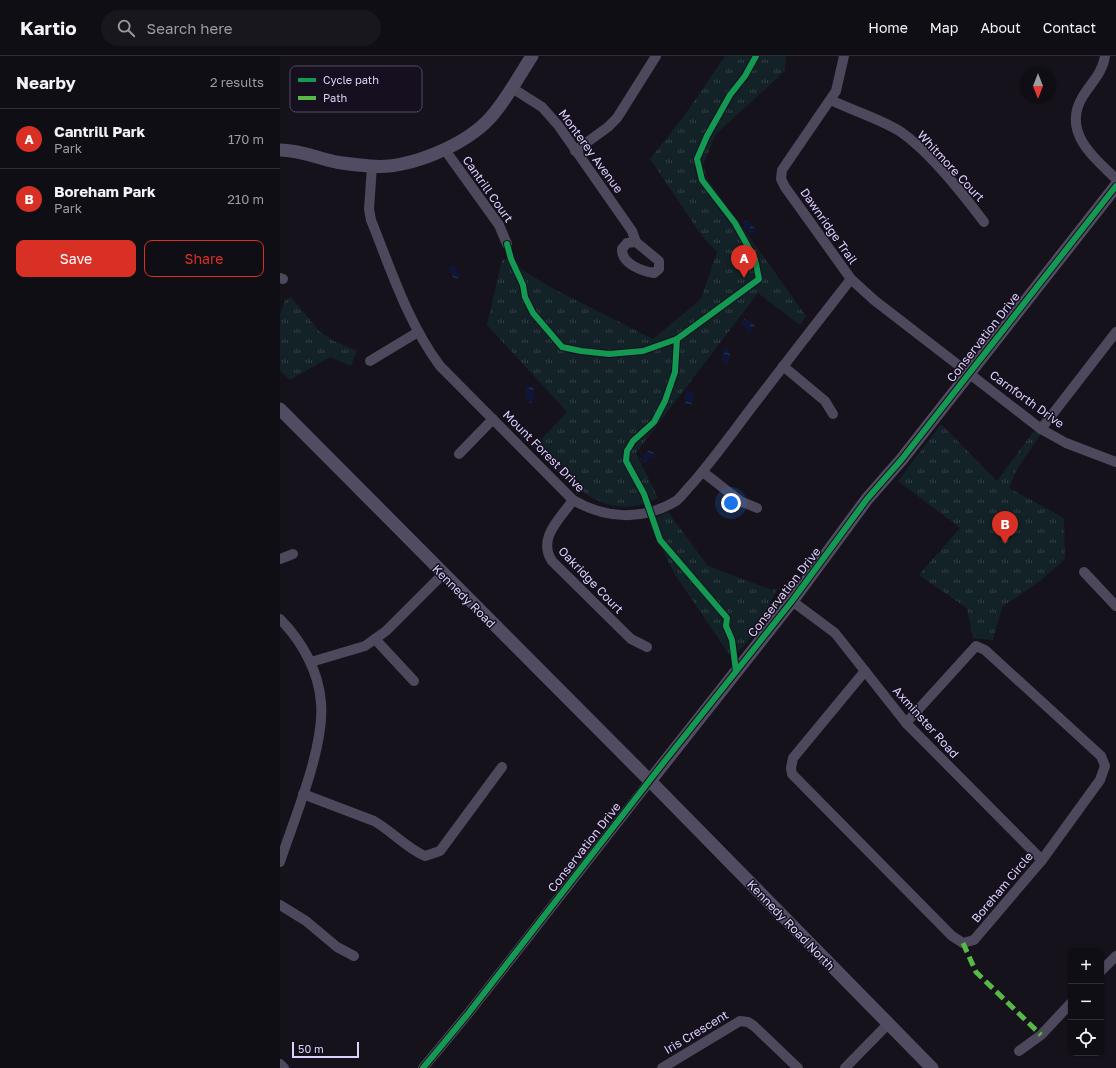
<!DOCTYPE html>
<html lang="en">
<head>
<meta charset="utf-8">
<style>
  :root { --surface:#100e15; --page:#19171e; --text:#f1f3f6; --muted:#9c9ca0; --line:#302e34; --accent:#d93025 }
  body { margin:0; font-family:"Golos Text",sans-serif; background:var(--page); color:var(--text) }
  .controls { position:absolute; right:12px; bottom:12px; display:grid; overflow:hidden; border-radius:8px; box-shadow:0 1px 3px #0004 }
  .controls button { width:36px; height:36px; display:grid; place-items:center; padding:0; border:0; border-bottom:1px solid var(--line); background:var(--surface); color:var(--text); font:20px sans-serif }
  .compass { position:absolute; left:740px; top:12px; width:36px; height:36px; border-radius:50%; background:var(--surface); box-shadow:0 1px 3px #0004; rotate:180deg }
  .scale { position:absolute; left:12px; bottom:10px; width:67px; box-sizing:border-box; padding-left:4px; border:2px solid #dfd2fa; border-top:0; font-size:11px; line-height:14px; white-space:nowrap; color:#dfd2fa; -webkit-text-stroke:3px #150f1f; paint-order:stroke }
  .you { position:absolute; left:451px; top:447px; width:14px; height:14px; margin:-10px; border:3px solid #fff; border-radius:50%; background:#1a73e8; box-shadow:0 0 0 6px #1a73e833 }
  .badge { display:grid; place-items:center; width:26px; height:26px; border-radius:50%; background:var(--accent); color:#fff; font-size:13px; font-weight:700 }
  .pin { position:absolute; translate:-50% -33px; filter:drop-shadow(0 1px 2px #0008) }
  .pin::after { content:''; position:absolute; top:21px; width:14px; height:12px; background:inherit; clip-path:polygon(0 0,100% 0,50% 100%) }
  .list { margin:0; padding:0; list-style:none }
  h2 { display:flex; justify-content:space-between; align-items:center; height:52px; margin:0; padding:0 16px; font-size:17px }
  h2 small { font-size:13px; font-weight:400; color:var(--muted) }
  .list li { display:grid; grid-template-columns:26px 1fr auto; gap:12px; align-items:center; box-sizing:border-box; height:60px; padding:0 16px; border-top:1px solid var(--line) }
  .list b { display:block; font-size:15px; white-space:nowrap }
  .list p { margin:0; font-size:13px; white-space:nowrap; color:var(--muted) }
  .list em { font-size:13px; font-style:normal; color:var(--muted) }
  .actions { display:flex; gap:8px; padding:12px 16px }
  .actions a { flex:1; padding:9px 0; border:1px solid var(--accent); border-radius:8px; text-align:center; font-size:14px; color:var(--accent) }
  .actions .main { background:var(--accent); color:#fff }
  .icon { flex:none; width:22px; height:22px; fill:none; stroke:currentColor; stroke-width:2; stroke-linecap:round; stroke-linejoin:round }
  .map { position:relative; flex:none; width:836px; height:1012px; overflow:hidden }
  header { display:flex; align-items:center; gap:24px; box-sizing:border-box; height:56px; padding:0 20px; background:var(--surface); border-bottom:1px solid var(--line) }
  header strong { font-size:19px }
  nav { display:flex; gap:22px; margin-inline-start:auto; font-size:14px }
  .search { width:280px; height:36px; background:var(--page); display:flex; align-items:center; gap:10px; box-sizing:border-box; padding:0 14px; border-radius:22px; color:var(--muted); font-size:15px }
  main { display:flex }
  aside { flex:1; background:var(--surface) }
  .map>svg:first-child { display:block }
  .park { fill:url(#park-tufts) }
  .water { fill:url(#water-ripples) }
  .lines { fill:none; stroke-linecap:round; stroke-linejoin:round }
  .street { stroke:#4d485b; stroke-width:10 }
  .secondary { stroke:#524c62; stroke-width:13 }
  .quiet { stroke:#58b947; stroke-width:5; stroke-dasharray:10 5; stroke-linecap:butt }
  .cycleway-casing { stroke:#150f1f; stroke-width:8 }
  .cycleway { stroke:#139951; stroke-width:6 }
  .labels { text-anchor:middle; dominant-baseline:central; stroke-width:3; stroke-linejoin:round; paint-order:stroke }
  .street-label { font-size:12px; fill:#dfd2fa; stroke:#150f1f }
  .key { fill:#150f1f; stroke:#524a61; stroke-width:1 }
  .key-label { font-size:11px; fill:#dfd2fa }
</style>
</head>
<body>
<header>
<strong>Kartio</strong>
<div class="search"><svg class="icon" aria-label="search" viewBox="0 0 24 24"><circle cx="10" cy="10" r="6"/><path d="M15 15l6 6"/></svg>Search here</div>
<nav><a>Home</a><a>Map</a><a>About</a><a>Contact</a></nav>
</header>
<main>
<aside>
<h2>Nearby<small>2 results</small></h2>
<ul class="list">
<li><span class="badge">A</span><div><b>Cantrill Park</b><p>Park</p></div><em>170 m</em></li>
<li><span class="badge">B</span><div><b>Boreham Park</b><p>Park</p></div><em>210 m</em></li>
</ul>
<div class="actions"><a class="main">Save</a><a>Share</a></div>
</aside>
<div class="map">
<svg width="836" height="1012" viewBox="0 0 836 1012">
  <defs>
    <pattern id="park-tufts" width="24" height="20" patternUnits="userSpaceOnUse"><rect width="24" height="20" fill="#132227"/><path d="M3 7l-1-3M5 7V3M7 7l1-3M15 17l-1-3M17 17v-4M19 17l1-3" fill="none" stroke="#354147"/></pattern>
    <pattern id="water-ripples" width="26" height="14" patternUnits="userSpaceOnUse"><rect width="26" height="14" fill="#0f1536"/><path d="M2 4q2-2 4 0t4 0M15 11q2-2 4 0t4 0" fill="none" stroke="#323654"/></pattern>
  </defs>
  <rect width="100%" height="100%" fill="#16121c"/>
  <!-- park -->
  <g class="park">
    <path d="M445,0h61l-1,15 -69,63 -13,31 4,13 99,138 -6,9 -42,-32 -122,160 22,45c-6,2 -12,5 -18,7 -45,11 -78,-31 -107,-57l34,-36 -80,-87 15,-65 12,-3 7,12 29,18 103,52 48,-40 16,-47 -15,-16 -52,-77 34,-43z"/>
    <polygon points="11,241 39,275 54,285 77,295 71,310 50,301 10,324 0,315 0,258 5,244"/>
    <polygon points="661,368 717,425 754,375 761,378 737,413 729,432 784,462 785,503 760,525 722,551 713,584 693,582 687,552 639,519 680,472 618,425"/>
    <path d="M388,456l40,54 61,23h8c-12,24 -23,52 -46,68l-57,-84 -25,-52z"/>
  </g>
  <!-- water -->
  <g class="water">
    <polygon points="465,164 471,166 476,176 471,179 463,169"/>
    <polygon points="174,208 180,219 177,223 173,221 169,213 170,210"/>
    <polygon points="465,262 475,269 469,277 467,275 468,273 461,268"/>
    <polygon points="446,292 450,295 450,306 448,307 444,306 442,301 442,295"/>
    <polygon points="246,330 253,330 255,343 250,347 246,344 245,332"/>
    <polygon points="407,334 413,336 415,339 411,349 405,347 405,338"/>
    <polygon points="369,394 375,398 375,401 370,402 365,408 360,403"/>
  </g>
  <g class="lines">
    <!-- street -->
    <g class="street">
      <polyline points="564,0 556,35 502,114 501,123 505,131 571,223 594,244 761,373 786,387 836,406"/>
      <path d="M825,0c-2,16 -14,27 -22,40 -22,36 11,61 33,83"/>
      <path d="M232,32l30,19 16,18 74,106 4,11 23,19v8l-5,4c-13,-2 -33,-10 -32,-24l5,-6 9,-1"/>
      <path d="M551,44c20,10 52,20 70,32 29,20 62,62 83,90"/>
      <polyline points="165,94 219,169 227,188"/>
      <polyline points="295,95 328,71 337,62 376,0"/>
      <path d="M92,110l-3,43 2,11c20,50 37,103 69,146l133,134c33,19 70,21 103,1 5,-4 10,-11 15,-16 15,-17 29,-36 43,-54 38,-51 78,-102 117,-152"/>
      <polyline points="0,222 3,223"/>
      <polyline points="90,305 138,276"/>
      <polyline points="503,310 545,345 553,358"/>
      <polyline points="761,373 836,276"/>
      <polyline points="179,398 213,363"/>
      <polyline points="423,416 460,445 477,452"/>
      <path d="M293,444c-13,19 -36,38 -21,61l79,78 16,8"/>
      <polyline points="0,503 13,498"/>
      <polyline points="804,516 836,550"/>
      <polyline points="512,545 555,577 626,667 762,804"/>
      <path d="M0,563c22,22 39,53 41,84 4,44 -27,116 -41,159"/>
      <polyline points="95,583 134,625"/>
      <polyline points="31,606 85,590 106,575 163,518"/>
      <polyline points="585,615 513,702 511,712 512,718 672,880 683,887 694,884 762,804 820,724 825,710 821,700 705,594 696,590 626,667"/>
      <path d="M23,738l71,27c18,10 32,27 51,35l15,-5 62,-84"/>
      <polyline points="0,849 26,865 57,891 74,900"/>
      <polyline points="821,915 836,900"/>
      <polyline points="739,995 761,979 791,947"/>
      <polyline points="0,1008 4,1012"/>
      <polyline points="143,1012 187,959 370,725"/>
      <polyline points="382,1012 460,965 468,966 474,970 518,1012"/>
      <polyline points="565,1012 608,968"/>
    </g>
    <!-- secondary -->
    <g class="secondary">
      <path d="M0,94c20,0 37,8 56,12 11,2 23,3 34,4 38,4 96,-21 121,-49 16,-18 28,-41 41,-61"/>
      <polyline points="0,353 381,736 652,1012"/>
      <polyline points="370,725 512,545 587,443 622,403 836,130"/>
    </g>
    <!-- quiet -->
    <g class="quiet">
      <polyline points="491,549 497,551"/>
      <polyline points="683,887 696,916 761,979"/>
    </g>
    <!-- cycleway casing -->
    <g class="cycleway-casing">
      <g id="cycleway">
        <polyline points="227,188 231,203 243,229 245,241 253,257 282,291 301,295 329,298 363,295 397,283 479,223 475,203 455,167 422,124 417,103 427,80 450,39 465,20 476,0"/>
        <polyline points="397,283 395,316 385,345 374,366 353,385 347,395 346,405 364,438 380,484 447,562 446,570 452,584 456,615"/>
        <polyline points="143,1012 187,959 384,706 512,545 587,443 622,403 836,130"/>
      </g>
    </g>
    <!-- cycleway -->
    <use href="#cycleway" class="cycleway"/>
  </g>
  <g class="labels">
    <!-- street labels -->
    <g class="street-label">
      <text transform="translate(311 95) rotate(54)">Monterey Avenue</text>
      <text transform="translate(671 110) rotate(47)">Whitmore Court</text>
      <text transform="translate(208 133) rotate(55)">Cantrill Court</text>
      <text transform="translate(549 170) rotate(55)">Dawnridge Trail</text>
      <text transform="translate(703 281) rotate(-52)">Conservation Drive</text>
      <text transform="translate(747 343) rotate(36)">Carnforth Drive</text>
      <text transform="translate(264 395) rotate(45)">Mount Forest Drive</text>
      <text transform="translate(311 524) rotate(46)">Oakridge Court</text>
      <text transform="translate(504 536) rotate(-52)">Conservation Drive</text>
      <text transform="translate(184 540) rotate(45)">Kennedy Road</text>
      <text transform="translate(646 666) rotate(48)">Axminster Road</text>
      <text transform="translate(304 791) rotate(-52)">Conservation Drive</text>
      <text transform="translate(722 831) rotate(-50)">Boreham Circle</text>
      <text transform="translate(511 869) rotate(46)">Kennedy Road North</text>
      <text transform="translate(416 976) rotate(-31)">Iris Crescent</text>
    </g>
  </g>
  <!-- legend -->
  <rect x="10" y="10" width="132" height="46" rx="6" class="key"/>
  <rect x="18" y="22" width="18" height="4" fill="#139951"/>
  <rect x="18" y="40" width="18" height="4" fill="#58b947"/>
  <g class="key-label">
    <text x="43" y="28">Cycle path</text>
    <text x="43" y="46">Path</text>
  </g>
</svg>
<div class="controls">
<button>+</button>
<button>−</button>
<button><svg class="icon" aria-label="locate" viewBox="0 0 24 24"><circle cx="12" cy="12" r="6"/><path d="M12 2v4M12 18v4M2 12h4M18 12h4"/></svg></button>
</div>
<svg class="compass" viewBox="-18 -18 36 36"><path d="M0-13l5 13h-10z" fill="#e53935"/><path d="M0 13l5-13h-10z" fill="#9c9ca0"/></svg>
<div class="scale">50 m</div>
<div class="you"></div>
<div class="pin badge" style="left:464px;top:222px">A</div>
<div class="pin badge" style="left:725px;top:488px">B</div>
</div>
</main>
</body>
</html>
